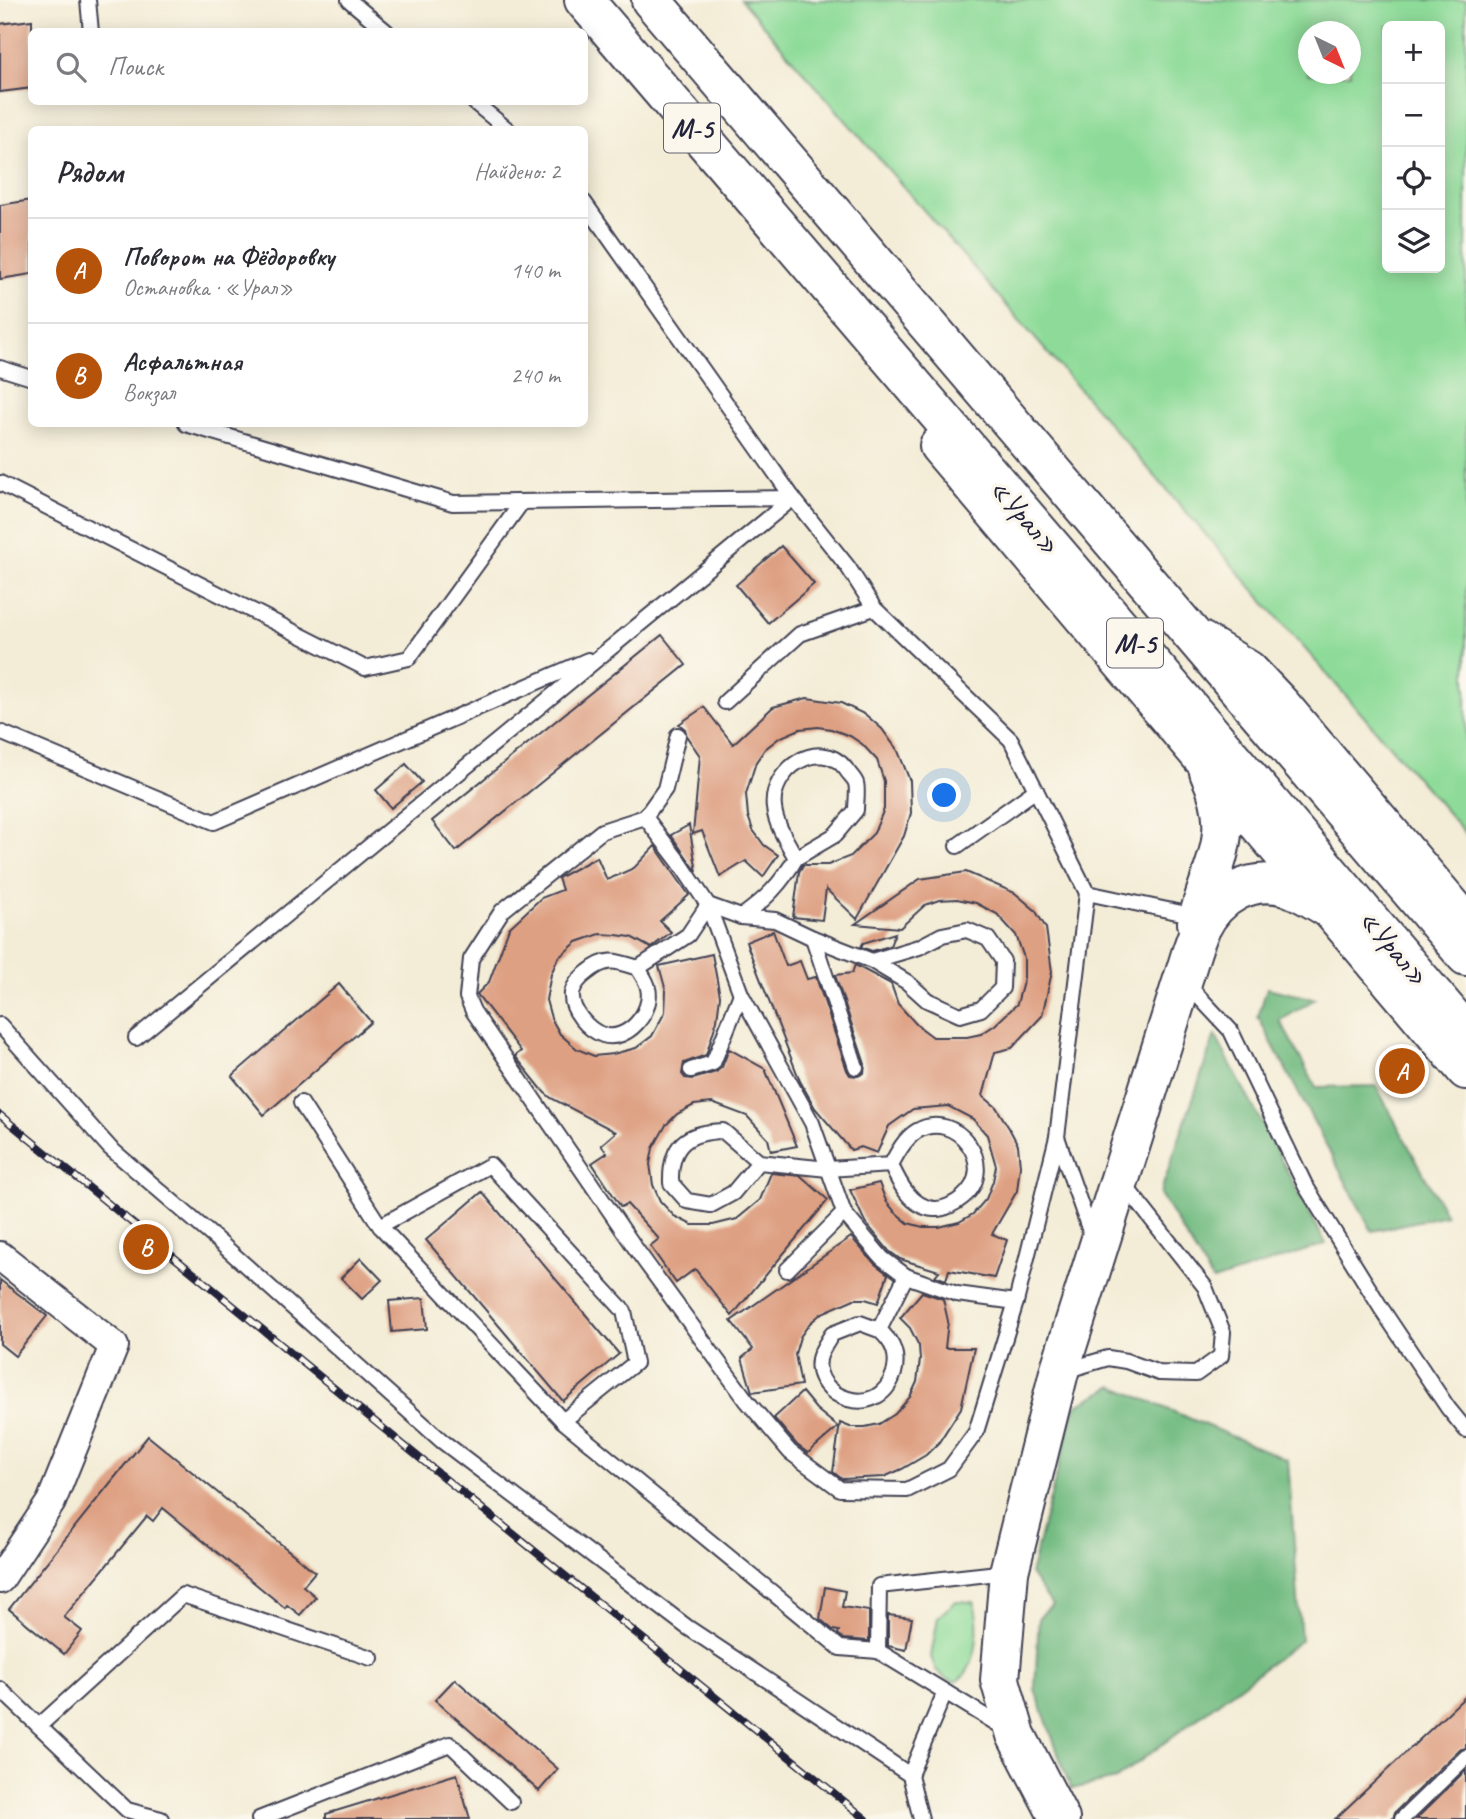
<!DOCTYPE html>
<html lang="ru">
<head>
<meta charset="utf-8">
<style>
  :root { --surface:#fff; --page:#f2f2f3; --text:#2b2b33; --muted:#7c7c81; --line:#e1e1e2; --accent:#b45309 }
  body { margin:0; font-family:Caveat,sans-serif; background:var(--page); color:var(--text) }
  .controls { position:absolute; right:21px; top:21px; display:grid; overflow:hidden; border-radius:10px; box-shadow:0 4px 18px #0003 }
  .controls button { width:63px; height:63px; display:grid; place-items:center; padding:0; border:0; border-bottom:2px solid var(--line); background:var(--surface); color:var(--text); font:35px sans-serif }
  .compass { position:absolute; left:1298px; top:21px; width:63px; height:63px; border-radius:50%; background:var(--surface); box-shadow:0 4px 18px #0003; rotate:137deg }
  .you { position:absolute; left:945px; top:796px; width:24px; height:24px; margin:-18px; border:5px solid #fff; border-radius:50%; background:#1a73e8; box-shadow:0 0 0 10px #1a73e833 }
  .badge { display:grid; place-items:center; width:46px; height:46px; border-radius:50%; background:var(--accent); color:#fff; font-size:23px; font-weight:700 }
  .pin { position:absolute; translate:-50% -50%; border:4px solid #fff; box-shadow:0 2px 7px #0006 }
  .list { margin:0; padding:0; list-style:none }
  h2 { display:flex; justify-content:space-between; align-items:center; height:91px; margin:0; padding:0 28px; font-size:30px }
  h2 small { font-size:23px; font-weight:400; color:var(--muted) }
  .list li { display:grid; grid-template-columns:46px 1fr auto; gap:21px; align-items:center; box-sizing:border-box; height:105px; padding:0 28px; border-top:2px solid var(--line) }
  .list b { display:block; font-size:26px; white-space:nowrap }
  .list p { margin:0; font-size:23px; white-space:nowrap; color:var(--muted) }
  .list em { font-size:23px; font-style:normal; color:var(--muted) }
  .icon { flex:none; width:38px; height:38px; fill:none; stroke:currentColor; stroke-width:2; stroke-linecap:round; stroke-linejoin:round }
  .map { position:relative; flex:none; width:1466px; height:1819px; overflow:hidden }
  .search { position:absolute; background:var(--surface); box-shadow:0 4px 18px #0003; left:28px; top:28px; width:560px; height:77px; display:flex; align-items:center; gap:18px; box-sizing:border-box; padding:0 24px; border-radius:10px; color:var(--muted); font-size:26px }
  .panel { position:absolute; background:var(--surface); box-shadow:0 4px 18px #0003; left:28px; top:126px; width:560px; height:301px; border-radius:10px }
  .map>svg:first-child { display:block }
  .green { fill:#8edb99; stroke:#587e6a; stroke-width:2; fill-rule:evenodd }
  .forest { fill:#72bb81; stroke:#4a6e5e; stroke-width:2 }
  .building { fill:#dea083 }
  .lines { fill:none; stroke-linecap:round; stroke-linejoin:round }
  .lane-casing { stroke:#414052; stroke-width:18 }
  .street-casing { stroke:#414052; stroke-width:32 }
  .secondary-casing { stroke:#414052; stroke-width:42 }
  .primary-casing { stroke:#414052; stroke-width:42 }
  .lane { stroke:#fff; stroke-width:14 }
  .street { stroke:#fff; stroke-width:28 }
  .secondary { stroke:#fff; stroke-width:38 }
  .primary { stroke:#fff; stroke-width:38 }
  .rail-casing { stroke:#22223b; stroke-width:8 }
  .rail { stroke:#fbf7ec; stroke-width:5; stroke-dasharray:16; stroke-linecap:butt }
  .labels { text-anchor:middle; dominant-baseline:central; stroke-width:7; stroke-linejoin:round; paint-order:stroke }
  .shield { fill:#fbf7ec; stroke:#636270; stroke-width:2 }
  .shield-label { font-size:28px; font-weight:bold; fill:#22223b }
  .street-label { font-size:30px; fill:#22223b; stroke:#fbf7ec }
</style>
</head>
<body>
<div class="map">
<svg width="1466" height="1819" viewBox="0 0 1466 1819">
  <rect width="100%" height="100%" fill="#fbf7ec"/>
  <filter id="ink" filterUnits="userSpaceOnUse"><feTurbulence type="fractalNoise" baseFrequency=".0143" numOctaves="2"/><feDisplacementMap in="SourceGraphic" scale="14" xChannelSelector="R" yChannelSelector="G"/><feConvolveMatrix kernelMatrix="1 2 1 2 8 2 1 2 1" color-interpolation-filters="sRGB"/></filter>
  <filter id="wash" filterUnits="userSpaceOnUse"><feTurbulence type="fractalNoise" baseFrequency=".00686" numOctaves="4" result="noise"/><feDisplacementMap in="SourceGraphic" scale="28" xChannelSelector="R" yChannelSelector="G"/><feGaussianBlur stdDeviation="1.57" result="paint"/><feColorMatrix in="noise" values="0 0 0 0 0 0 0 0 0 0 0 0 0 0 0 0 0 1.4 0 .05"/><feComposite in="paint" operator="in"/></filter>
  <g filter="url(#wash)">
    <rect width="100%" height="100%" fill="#f3ecd6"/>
    <!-- green -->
    <g class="green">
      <path d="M741,0h725v834zM1387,26h53v242h-53zM1308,32h42v42h-42z"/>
      <path d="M956,1601l17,1c9,21 5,67 -17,80l-10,-3 -10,-9 -5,-13 7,-40z"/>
    </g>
    <!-- forest -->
    <g class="forest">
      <polygon points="1267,988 1315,999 1280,1021 1316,1087 1376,1086 1446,1215 1372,1231 1258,1017"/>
      <polygon points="1215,1035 1326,1244 1213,1281 1160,1194"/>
      <polygon points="1113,1386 1288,1460 1301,1640 1116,1779 1071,1789 1035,1689 1039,1617 1052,1605 1030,1574 1075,1406"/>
    </g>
    <g id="blocks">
      <!-- building -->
      <g class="building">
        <polygon points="32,20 32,88 0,92 0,24"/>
        <polygon points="32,200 32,274 0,279 0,205"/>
        <polygon points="781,546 814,584 768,623 736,585"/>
        <polygon points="662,635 686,665 456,851 432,821"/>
        <polygon points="807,698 841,703 866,715 882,729 898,751 910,781 911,813 904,836 857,919 826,889 822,920 793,917 799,872 803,865 828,865 851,856 874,833 884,809 884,781 877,760 862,744 850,736 831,729 818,727 800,729 779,738 765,749 756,762 746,794 748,816 753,830 764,845 778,855 763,877 746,861 720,877 702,831 693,834 700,756 687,737 685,729 679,724 704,707 733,744 773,707"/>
        <polygon points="406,764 422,782 391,808 376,790"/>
        <polygon points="689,825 697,872 671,835"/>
        <polygon points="655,846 689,895 660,921 671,932 651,948 631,937 616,935 600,934 577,942 558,958 551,974 546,1000 551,1018 560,1034 577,1049 594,1056 613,1054 636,1048 652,1036 665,1012 666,991 659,966 712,954 720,996 717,1020 706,1055 684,1063 682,1074 685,1078 693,1079 716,1072 722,1067 729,1049 765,1069 797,1146 771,1151 768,1139 747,1116 712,1103 694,1105 677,1114 666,1125 653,1148 650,1164 653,1185 660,1201 674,1216 692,1225 713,1225 737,1219 760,1200 771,1173 801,1176 828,1200 732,1316 695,1269 676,1283 650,1246 659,1239 627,1204 621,1207 592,1163 607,1153 601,1145 616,1132 551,1098 544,1092 515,1056 521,1051 477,994 489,982 509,928 541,898 562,890 558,878 597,857 607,880 634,868"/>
        <polygon points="966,872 1015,893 1035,910 1046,928 1052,972 1042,1016 1012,1048 995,1052 983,1096 996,1107 1009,1128 1018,1145 1020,1166 1017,1191 992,1234 1007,1240 994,1278 949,1270 946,1280 935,1276 939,1271 900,1259 889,1251 865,1222 850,1190 879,1183 886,1201 895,1212 908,1223 923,1227 939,1227 959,1222 973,1214 986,1199 993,1181 996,1166 987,1135 973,1119 948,1106 913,1109 889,1126 877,1153 861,1147 851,1150 815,1108 800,1081 746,942 773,931 786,966 800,961 807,979 816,977 847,1070 850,1075 858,1076 864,1073 865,1064 835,975 852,973 855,965 891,984 898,1004 917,1025 933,1037 967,1037 981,1034 995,1025 1017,1004 1024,978 1024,958 1016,935 997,914 976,903 957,899 939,900 925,905 900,928 855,924 920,879"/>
        <polygon points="895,933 890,946 872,951 861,947 863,943"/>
        <polygon points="339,984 371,1022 264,1115 232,1076"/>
        <polygon points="482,1192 619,1354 563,1401 426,1240"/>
        <polygon points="851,1237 875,1264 888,1274 878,1303 865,1299 854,1299 822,1313 810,1323 800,1337 795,1354 801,1385 752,1392 742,1358 753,1349 731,1321"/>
        <polygon points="361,1258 382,1280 362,1299 341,1278"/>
        <polygon points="0,1280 47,1316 15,1356 0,1344"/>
        <polygon points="922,1292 943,1299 948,1321 945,1348 974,1348 961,1408 939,1442 926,1455 902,1469 884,1477 842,1479 833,1472 840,1423 850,1427 865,1427 879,1424 895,1414 910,1397 917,1382 920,1360 919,1346 910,1328 900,1318"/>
        <polygon points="424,1298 427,1329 392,1332 389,1301"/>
        <polygon points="802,1392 816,1409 838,1427 808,1453 797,1445 774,1418"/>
        <polygon points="148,1436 315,1572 303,1586 316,1597 300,1615 287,1605 285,1608 163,1508 153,1521 147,1516 64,1617 82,1631 64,1654 9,1609"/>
        <polygon points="825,1587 845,1591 842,1607 869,1611 869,1641 844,1639 838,1634 839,1631 833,1630 820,1619"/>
        <polygon points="888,1615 912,1618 906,1650 888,1646"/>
        <polygon points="455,1679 558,1769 539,1791 435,1700"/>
        <polygon points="1466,1696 1466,1748 1459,1750 1395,1812 1393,1819 1335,1819"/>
        <polygon points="1466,1770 1466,1819 1416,1819"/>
        <polygon points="457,1774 470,1819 326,1819 326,1814"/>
      </g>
    </g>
  </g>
  <g filter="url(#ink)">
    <use href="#blocks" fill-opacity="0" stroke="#414052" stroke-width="2"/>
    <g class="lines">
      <!-- lane casing -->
      <g class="lane-casing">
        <g id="lane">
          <polyline points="88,0 91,32"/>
          <polyline points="349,0 387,32"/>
          <polyline points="474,102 508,130"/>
          <polyline points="584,202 793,498 848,567 874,608 1011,740 1087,893 1196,916"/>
          <polyline points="0,368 32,378"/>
          <polyline points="186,424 453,503 793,498"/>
          <polyline points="0,483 365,668 409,658 522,502"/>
          <polyline points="725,702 800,634 874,608"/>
          <polyline points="0,732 214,822 588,660"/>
          <polyline points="678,735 665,789 645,817 602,831 502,911 471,959 467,997 473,1011 638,1252 747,1401 790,1452 840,1489 907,1490 949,1469 976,1432 1016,1302 1057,1137"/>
          <polyline points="645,817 680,863 708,905 741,994 812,1123 844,1213 882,1258 906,1276 957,1294 1016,1302"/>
          <polyline points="957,846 1036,790"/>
          <polyline points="1087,893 1057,1137 1093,1240"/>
          <path d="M741,917c24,-17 40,-33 55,-59 -8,-15 -20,-32 -22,-50 -5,-37 45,-73 72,-39 2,4 8,9 10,14 2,7 0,19 0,27l-21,25 -39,23"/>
          <polyline points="813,938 856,1067"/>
          <path d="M638,968c3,6 9,13 10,20 6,23 -21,55 -45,47 -15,-5 -33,-25 -31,-42 2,-9 9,-16 16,-21 19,-16 29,-11 50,-4l50,-33 20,-30 33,12 34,3 38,18 59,23 35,21 20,18 33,15 21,-6 21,-21 1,-27 -15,-22 -21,-9 -25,5 -23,12 -47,14"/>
          <polyline points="1186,983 1231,1031 1305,1185 1381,1308 1448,1408 1466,1430"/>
          <polyline points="0,1025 110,1148 216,1239 442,1441 687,1627 910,1775 945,1692"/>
          <polyline points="136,1038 793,498"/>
          <polyline points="691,1070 713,1063 741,994"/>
          <polyline points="301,1103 380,1226 563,1421 840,1648 878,1651"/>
          <path d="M759,1162l-26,31 -22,12 -24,-4 -16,-18c-1,-38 15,-51 52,-52l36,31 69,7 63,-4c8,18 20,42 43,44 10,1 22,-6 29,-12 37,-31 -8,-89 -46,-66 -12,7 -20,22 -26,34"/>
          <polyline points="380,1226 490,1165 624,1311 635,1363 563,1421"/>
          <polyline points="787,1270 844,1213"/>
          <path d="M879,1330l-19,-7 -28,11c-4,7 -11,16 -13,25 -7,38 59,64 75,14 5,-18 -1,-31 -15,-43l27,-54"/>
          <polyline points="1064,1371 1108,1358 1126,1361 1159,1373 1196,1374 1221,1356 1223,1332 1205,1287 1123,1183"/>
          <polyline points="0,1689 127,1810 161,1819"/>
          <polyline points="39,1726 183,1595 371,1658"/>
          <polyline points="1006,1729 878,1651 879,1586 1007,1572"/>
          <polyline points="910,1775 921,1819"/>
          <polyline points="259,1819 450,1744 511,1802"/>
          <polyline points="1402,1819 1466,1757"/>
        </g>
      </g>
      <!-- street casing -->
      <g class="street-casing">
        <polyline id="street" points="0,1256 114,1346 51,1502 0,1579"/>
      </g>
      <!-- secondary casing -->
      <g class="secondary-casing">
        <g id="secondary">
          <polyline points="939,446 1466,1070"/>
          <polyline points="1201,641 1248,670 1282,706 1466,923"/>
          <path d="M1197,923c14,-60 42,-87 12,-151"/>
          <path d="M1060,1819l-44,-84 -16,-55 9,-108 50,-200 124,-393c6,-17 10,-36 18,-51 16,-32 49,-52 85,-42 16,5 30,15 44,23"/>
        </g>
      </g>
      <!-- primary casing -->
      <g class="primary-casing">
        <g id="primary">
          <path d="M584,0c292,345 590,687 882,1033"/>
          <polyline points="651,0 1466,956"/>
        </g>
      </g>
      <!-- lane -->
      <use href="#lane" class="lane"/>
      <!-- street -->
      <use href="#street" class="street"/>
      <!-- secondary -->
      <use href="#secondary" class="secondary"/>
      <!-- primary -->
      <use href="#primary" class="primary"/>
      <!-- rail casing -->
      <g class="rail-casing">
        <polyline id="rail" points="0,1115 433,1469 866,1819"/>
      </g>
      <!-- rail -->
      <use href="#rail" class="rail"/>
    </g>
  </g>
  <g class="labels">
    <!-- shield labels -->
    <g class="shield">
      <rect x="664" y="103.5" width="56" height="49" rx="5"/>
      <rect x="1107" y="618.5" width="56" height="49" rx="5"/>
    </g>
    <g class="shield-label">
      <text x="692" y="128">М-5</text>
      <text x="1135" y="643">М-5</text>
    </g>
    <!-- street labels -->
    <g class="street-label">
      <text transform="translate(1025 516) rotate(49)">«Урал»</text>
      <text transform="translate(1394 947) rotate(50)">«Урал»</text>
    </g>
  </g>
</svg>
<div class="controls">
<button>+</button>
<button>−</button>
<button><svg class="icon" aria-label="locate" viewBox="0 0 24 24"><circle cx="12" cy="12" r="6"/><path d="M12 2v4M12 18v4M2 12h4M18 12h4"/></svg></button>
<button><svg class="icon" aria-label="layers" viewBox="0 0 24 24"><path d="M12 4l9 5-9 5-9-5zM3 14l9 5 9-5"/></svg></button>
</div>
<svg class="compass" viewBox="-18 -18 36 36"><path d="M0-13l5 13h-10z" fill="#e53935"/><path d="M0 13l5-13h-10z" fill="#7c7c81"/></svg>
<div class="you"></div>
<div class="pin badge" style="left:1402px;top:1071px">A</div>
<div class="pin badge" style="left:146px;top:1247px">B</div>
<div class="search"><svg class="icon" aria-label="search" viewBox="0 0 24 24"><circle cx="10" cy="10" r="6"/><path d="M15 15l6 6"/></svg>Поиск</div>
<section class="panel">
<h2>Рядом<small>Найдено: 2</small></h2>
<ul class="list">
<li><span class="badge">A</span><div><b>Поворот на Фёдоровку</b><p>Остановка · «Урал»</p></div><em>140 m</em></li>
<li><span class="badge">B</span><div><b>Асфальтная</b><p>Вокзал</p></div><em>240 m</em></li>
</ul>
</section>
</div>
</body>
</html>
